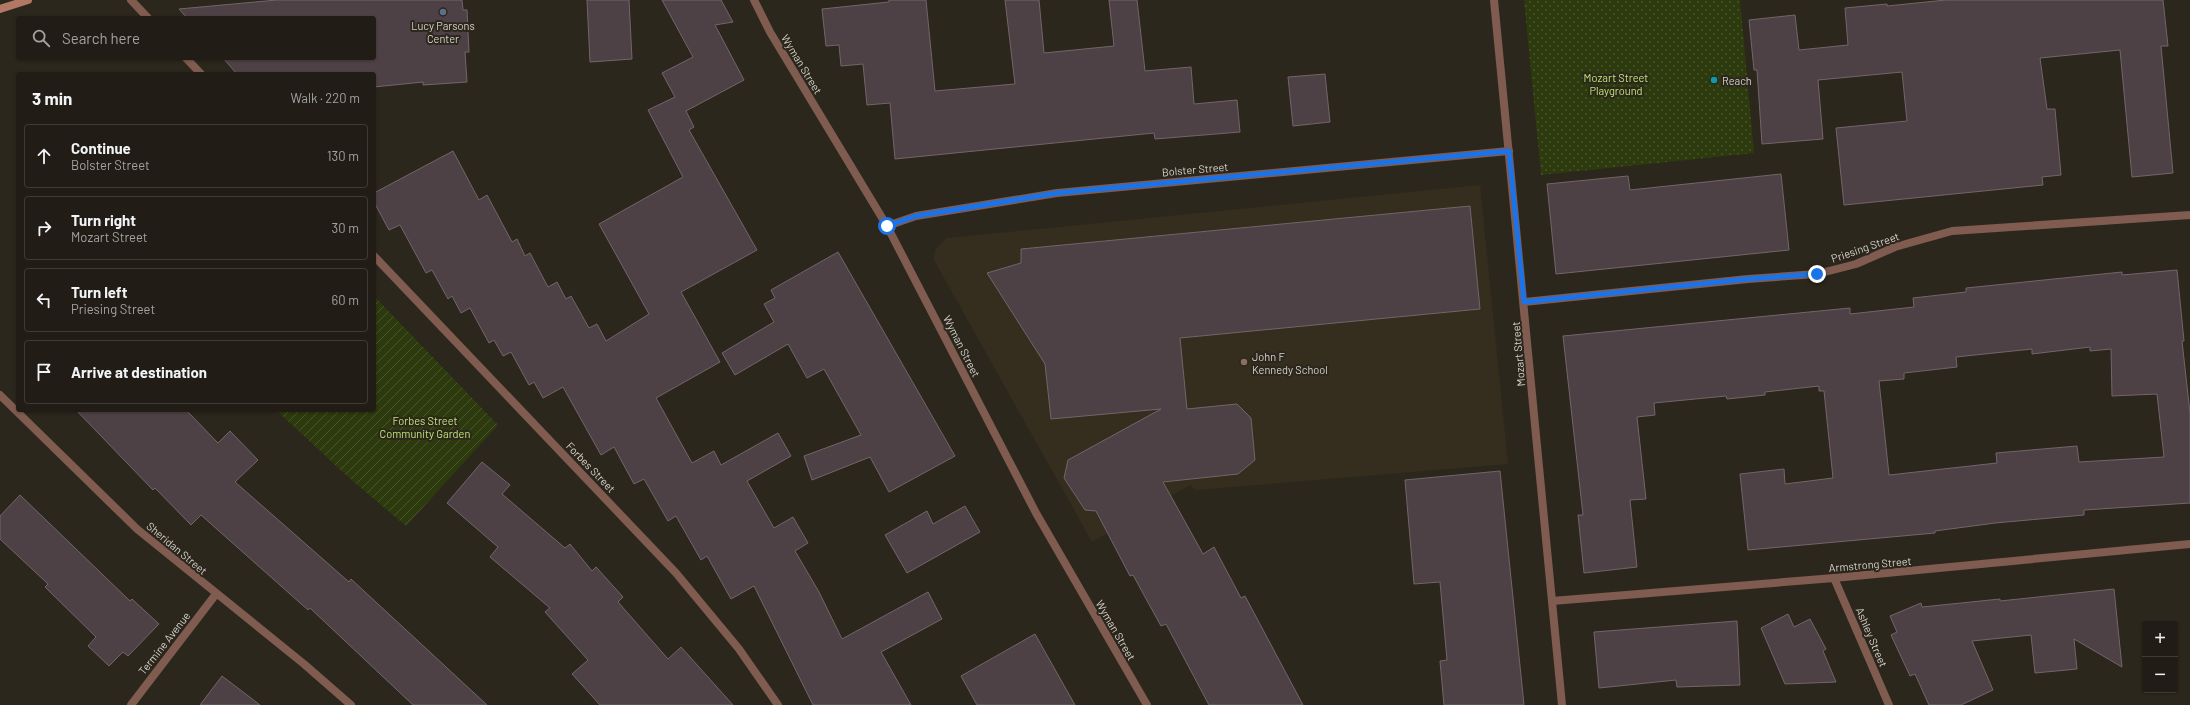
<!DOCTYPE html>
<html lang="en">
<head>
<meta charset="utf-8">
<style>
  :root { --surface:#211d16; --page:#2d2a23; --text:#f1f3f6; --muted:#a2a2a1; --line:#3e3b35 }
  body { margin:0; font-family:Barlow,sans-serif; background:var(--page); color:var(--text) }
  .controls { position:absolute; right:12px; bottom:12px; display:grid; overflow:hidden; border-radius:4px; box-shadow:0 1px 3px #0004 }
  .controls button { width:36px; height:36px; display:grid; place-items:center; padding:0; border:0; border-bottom:1px solid var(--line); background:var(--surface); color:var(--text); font:20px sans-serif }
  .stop { position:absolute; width:12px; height:12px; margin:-9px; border:3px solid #1a73e8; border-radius:50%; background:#fff }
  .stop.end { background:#1a73e8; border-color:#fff; box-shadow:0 1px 4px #0008 }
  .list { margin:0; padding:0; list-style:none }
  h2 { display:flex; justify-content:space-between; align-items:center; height:52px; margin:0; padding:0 16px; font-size:17px }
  h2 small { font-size:13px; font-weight:400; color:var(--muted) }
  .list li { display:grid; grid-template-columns:26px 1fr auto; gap:12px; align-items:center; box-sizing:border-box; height:64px; margin:0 8px 8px; padding:0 8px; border:1px solid var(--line); border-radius:4px }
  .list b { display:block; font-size:15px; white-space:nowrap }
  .list p { margin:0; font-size:13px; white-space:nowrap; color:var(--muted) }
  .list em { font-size:13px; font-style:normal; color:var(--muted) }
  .icon { flex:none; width:22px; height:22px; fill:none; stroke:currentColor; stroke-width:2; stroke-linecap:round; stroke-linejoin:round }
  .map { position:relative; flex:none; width:2190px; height:705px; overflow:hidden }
  .search { position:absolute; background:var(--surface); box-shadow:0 1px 3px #0004; left:16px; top:16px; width:360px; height:44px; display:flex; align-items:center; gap:10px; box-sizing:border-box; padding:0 14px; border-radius:4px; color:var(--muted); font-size:15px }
  .panel { position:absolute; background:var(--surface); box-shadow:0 1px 3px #0004; left:16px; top:72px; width:360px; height:340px; border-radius:4px }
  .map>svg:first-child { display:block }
  .built { fill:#352d1d }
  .park { fill:url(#park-dots) }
  .garden { fill:url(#garden-furrows) }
  .building { fill:#4e4145; stroke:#73656a; fill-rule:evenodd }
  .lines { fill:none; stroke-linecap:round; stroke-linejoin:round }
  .street { stroke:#805b4f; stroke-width:8 }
  .secondary { stroke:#b27765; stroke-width:8 }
  .route { stroke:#1a73e8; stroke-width:5 }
  .service-dot { fill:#5c6f8a; stroke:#2c271d; stroke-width:1.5 }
  .culture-dot { fill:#0f9aa8; stroke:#2c271d; stroke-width:1.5 }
  .education-dot { fill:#8d6e63; stroke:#2c271d; stroke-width:1.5 }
  .labels { text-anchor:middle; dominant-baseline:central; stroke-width:4; stroke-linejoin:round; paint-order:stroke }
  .poi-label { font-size:11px; fill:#d5d1cb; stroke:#2c271d; text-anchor:start }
  .street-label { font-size:11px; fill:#d5d1cb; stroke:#2c271d }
  .park-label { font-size:11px; fill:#bfe573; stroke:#2c271d }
</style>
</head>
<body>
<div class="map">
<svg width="2190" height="705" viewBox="0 0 2190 705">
  <defs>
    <pattern id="park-dots" width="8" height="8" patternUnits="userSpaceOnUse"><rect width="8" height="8" fill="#2c3a0d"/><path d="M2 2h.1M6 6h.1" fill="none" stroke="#4a552f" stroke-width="1.8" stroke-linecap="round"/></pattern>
    <pattern id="garden-furrows" width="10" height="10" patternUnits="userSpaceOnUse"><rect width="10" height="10" fill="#2c3a0d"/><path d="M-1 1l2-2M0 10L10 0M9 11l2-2" fill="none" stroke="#4a552f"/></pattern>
  </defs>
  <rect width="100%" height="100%" fill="#2c271d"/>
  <!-- built -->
  <polygon class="built" points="1480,185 1508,464 1196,490 1190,485 1092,542 934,260 935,250 947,238"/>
  <!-- park -->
  <polygon class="park" points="1524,0 1740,0 1754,153 1541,175"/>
  <!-- garden -->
  <polygon class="garden" points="374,296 498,425 406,526 347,476 276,410 374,410"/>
  <!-- building -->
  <g class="building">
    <polygon points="277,0 462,0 463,10 467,10 469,52 465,52 467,82 423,85 423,82 374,87 374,74 237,74 223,58 374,58 374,18 187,18 179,9"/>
    <polygon points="587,0 629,0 632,59 590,62"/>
    <polygon points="662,0 721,0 733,22 715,25 744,80 686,111 694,127 689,130 757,250 681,292 720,362 656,398 692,463 714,451 721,465 778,433 791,456 747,481 774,528 793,517 808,543 795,551 819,592 842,639 928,592 942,619 881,652 911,705 813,705 754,586 731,599 707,556 701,560 676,516 668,521 644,479 634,484 614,447 601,455 563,387 543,398 534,382 529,385 511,352 503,356 494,340 489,343 470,308 461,313 452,296 448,299 432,270 426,273 400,225 389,230 374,202 374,193 453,151 479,200 487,195 512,242 517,239 525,256 530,253 548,287 557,282 566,299 571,296 589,328 597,324 606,341 649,314 599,224 683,177 648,110 675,97 662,73 693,57"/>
    <polygon points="889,0 926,0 935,91 1015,84 1005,0 1039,0 1044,53 1114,46 1109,0 1137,0 1145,71 1191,67 1194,104 1237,100 1240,132 1155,139 1154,133 895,159 890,103 867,105 863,64 841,66 839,45 826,46 822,9 889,2"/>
    <polygon points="1946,0 2163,0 2168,46 2161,46 2173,173 2132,177 2120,50 2040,58 2047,109 2055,109 2061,175 2042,177 2043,185 1844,205 1836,128 1907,121 1902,72 1818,80 1823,139 1762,144 1757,70 1754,70 1749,20 1795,15 1799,50 1848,45 1845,8 1887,4 1887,6"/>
    <polygon points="1325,74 1330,122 1293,126 1288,77"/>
    <polygon points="1781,174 1789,250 1556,274 1547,184 1628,176 1630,190"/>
    <polygon points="1470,206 1480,309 1180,338 1187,409 1237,404 1251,418 1255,460 1238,474 1163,482 1203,554 1214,547 1241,598 1245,596 1303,705 1209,705 1166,624 1161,626 1133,575 1130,576 1096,511 1085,510 1064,478 1068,460 1161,409 1051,419 1045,364 987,273 1021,263 1021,249"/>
    <polygon points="838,252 955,456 889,492 870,457 812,480 804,456 861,435 824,369 807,378 788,344 735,375 722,353 774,322 764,304 775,298 771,290"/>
    <path d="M2177,270l7,71h-2l8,72v90l-106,7v5l-89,8 -60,8v2l-187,17 -8,-76 44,-5 1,15 48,-6 -9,-87h-5v-5l-54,6v3l-38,4 -1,-3 -72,7 1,12 -18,2 9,82 -16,1 7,67 -53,6 -6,-58h5l-20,-179 287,-28v6l64,-7 -1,-9 53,-6v-4l156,-16v3zM2090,347v4l21,-2 1,47 45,-2 7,63 -85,5 -2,-16 -81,7 1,10 -108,12 -10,-94 25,-2v-6l53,-6 -1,-10 76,-8v5z"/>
    <polygon points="76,410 186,410 218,443 230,431 258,460 235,482 349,582 351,579 487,705 413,705 310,608 308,610 201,515 191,525 155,488 153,490"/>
    <polygon points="482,462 510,485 502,494 565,548 570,544 592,571 596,567 623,597 618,602 668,659 681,647 733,705 600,705 572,674 588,660 545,612 550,608 490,557 498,547 447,503"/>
    <polygon points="1500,471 1524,705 1444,705 1440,661 1447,660 1440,582 1414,584 1405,480"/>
    <polygon points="20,495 130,601 132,599 159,624 128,656 123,652 109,666 88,646 96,637 45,587 48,584 0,539 0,516"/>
    <polygon points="965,506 980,532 907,573 885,535 927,511 933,524"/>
    <polygon points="2114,589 2122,667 2074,639 2077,669 2035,673 2031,635 1972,641 1993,690 1961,705 1929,705 1915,674 1910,676 1891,635 1897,632 1890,616 1921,603 1922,607 2000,599 2000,601"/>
    <polygon points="1788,614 1794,627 1810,619 1826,649 1823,651 1836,682 1785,684 1761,628"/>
    <polygon points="1737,621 1740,685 1677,687 1676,680 1599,688 1594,632"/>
    <polygon points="1035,634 1075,705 977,705 961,676"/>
    <polygon points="222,676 260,705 200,705"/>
  </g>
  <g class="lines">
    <!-- street -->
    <g class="street">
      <polyline points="131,0 148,18"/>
      <polyline points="754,0 770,32 887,226 1036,513 1147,705"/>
      <polyline points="1494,0 1562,705"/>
      <polyline points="186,58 201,74"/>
      <polyline points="887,226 916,216 1057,193 1509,151"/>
      <polyline points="374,256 676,573 739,649 778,705"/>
      <polyline points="1524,302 1748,279 1817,274 1856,264 1895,247 1952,231 2190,215"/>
      <polyline points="0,395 137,529 304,664 351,705"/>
      <polyline points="1834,578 1889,705"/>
      <polyline points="1552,601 1834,578 2190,544"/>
      <polyline points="131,705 216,594"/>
    </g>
    <!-- secondary -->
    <polyline class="secondary" points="0,9 28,0"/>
  </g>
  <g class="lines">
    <!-- route -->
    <polyline class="route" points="887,226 916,216 1057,193 1509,151 1524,302 1748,279 1817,274"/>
  </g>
  <!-- markers -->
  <circle class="service-dot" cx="443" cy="12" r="4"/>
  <circle class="culture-dot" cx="1714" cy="80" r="4"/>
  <circle class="education-dot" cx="1244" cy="362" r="4"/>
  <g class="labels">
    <!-- poi labels -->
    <g class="poi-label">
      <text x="443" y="25" text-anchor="middle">Lucy Parsons<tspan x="443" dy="13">Center</tspan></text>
      <text x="1722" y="80">Reach</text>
      <text x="1252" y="356">John F<tspan x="1252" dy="13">Kennedy School</tspan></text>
    </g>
    <!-- street labels -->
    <g class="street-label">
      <text transform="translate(802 64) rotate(59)">Wyman Street</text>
      <text transform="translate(1195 169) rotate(-5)">Bolster Street</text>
      <text transform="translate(1865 247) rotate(-19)">Priesing Street</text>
      <text transform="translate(962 346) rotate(63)">Wyman Street</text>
      <text transform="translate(1518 354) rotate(-95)">Mozart Street</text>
      <text transform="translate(591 467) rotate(46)">Forbes Street</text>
      <text transform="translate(177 548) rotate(40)">Sheridan Street</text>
      <text transform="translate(1870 564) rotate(-5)">Armstrong Street</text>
      <text transform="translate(1116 630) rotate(60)">Wyman Street</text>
      <text transform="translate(1872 637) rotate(67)">Ashley Street</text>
      <text transform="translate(164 643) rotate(-52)">Termine Avenue</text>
    </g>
    <!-- park labels -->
    <g class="park-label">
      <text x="1616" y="77">Mozart Street<tspan x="1616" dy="13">Playground</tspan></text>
      <text x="425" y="420">Forbes Street<tspan x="425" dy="13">Community Garden</tspan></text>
    </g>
  </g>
</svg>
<div class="controls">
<button>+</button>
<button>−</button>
</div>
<div class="stop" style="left:887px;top:226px"></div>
<div class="stop end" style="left:1817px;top:274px"></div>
<div class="search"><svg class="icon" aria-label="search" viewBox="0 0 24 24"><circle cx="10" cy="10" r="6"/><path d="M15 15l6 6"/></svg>Search here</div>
<section class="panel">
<h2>3 min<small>Walk · 220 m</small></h2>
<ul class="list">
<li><svg class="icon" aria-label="ahead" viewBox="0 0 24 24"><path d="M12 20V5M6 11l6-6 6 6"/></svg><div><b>Continue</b><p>Bolster Street</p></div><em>130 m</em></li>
<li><svg class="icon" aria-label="right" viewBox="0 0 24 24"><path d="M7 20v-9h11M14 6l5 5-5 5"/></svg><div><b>Turn right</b><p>Mozart Street</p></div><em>30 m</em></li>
<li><svg class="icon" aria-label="left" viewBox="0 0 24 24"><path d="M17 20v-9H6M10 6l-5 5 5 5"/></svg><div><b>Turn left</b><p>Priesing Street</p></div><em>60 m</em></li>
<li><svg class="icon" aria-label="arrive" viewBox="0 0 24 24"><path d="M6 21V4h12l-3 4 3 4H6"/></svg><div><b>Arrive at destination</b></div></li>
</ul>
</section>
</div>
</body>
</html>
